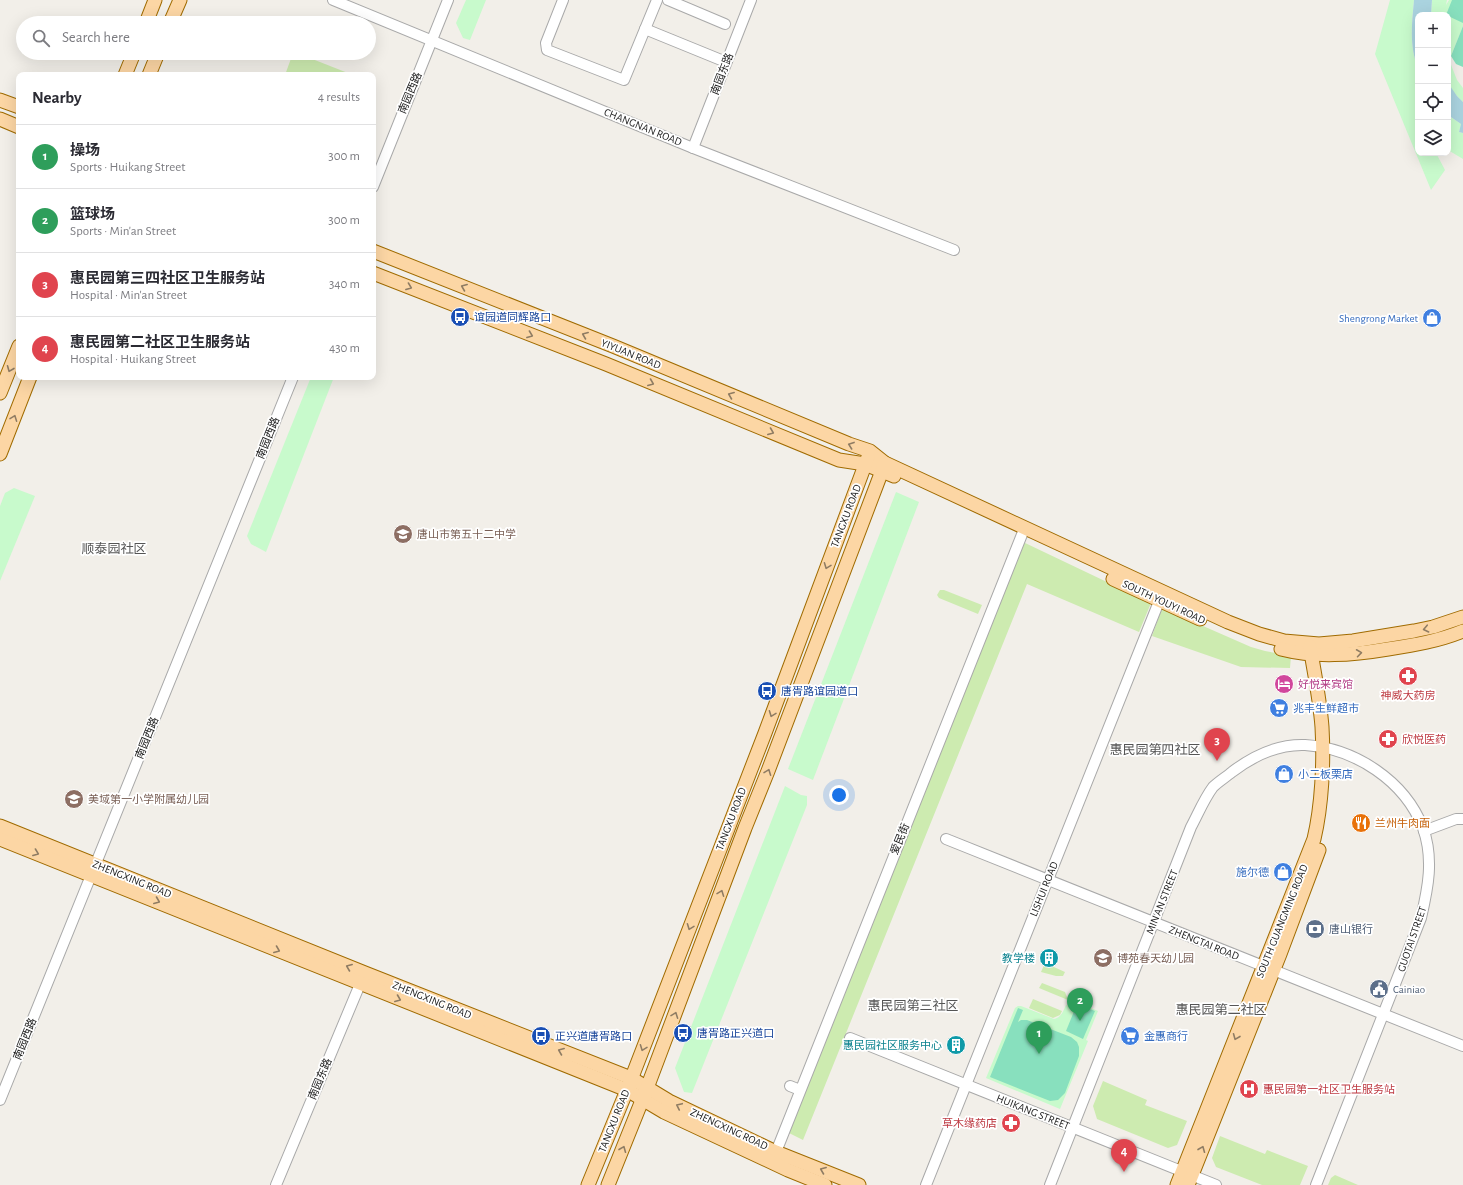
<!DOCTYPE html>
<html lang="en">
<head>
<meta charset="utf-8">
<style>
  :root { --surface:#fff; --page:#f2f2f3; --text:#2b2b33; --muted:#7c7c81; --line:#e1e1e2; --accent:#0b8043 }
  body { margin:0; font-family:"Alegreya Sans","Noto Sans SC",sans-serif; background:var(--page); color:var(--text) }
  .controls { position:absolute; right:12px; top:12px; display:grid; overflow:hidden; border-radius:8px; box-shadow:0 4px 16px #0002 }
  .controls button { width:36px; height:36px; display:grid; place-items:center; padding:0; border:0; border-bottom:1px solid var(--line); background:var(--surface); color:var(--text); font:20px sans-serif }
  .you { position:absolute; left:839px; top:795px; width:14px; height:14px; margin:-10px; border:3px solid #fff; border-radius:50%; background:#1a73e8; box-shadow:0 0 0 6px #1a73e833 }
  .badge { display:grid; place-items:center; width:26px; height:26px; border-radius:50%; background:var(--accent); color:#fff; font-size:13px; font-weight:700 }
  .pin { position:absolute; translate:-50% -33px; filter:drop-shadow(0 1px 2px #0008) }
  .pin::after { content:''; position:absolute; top:21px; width:14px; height:12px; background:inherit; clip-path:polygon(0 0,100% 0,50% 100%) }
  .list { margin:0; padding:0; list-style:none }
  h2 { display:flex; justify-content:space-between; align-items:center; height:52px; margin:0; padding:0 16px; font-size:17px }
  h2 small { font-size:13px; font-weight:400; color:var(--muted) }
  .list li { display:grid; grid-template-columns:26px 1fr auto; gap:12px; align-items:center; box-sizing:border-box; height:64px; padding:0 16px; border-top:1px solid var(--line) }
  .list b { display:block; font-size:15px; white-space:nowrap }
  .list p { margin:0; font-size:13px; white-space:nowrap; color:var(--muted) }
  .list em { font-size:13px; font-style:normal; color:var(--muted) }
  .icon { flex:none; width:22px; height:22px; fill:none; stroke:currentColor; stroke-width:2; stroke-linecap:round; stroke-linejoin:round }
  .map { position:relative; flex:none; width:1463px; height:1185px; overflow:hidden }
  .search { position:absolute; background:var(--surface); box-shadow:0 4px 16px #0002; left:16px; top:16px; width:360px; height:44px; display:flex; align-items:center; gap:10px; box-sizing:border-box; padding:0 14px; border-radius:22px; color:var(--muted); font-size:15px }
  .panel { position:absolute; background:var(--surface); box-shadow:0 4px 16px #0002; left:16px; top:72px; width:360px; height:308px; border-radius:8px }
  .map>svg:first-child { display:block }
  .grass { fill:#cdebb0 }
  .park { fill:#c8facc }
  .pitch { fill:#88e0be }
  .water { fill:#aad3df }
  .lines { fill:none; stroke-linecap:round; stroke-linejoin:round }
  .minor-casing { stroke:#a9a9a9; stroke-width:12 }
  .major-casing { stroke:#a06b00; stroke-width:15 }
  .minor { stroke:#fff; stroke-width:10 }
  .major { stroke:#fcd6a4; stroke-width:13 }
  .oneway { stroke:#8f7c63 }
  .labels { text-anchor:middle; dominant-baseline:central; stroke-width:3.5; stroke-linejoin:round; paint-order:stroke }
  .street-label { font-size:11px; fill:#222; stroke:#fff }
  .transit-label { font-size:11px; fill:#164399; stroke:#fff; text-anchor:start }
  .shop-label { font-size:11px; fill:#366cbe; stroke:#fff; text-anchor:start }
  .education-label { font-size:11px; fill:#785e54; stroke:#fff; text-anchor:start }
  .hotel-label { font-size:11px; fill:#b23c85; stroke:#fff; text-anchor:start }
  .health-label { font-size:11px; fill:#be3a42; stroke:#fff; text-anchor:start }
  .food-label { font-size:11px; fill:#c56008; stroke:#fff; text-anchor:start }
  .service-label { font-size:11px; fill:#4e5e75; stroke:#fff; text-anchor:start }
  .culture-label { font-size:11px; fill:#0d838f; stroke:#fff; text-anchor:end }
  .quarter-label { font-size:13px; fill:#555; stroke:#fff }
</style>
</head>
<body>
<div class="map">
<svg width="1463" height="1185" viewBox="0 0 1463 1185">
  <rect width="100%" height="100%" fill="#f2efe9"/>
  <!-- grass -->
  <g class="grass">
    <polygon points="293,53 297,53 353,75 285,75"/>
    <polygon points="1023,542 1151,603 1139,632 1027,584 803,1140 789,1133"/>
    <polygon points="940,590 944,590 982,605 978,614 939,598 937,595"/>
    <polygon points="1162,608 1251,647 1265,651 1291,656 1290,668 1241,667 1152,636"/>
    <polygon points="1045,963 1065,972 1063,976 1056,976 1041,972"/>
    <polygon points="1042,983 1065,992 1068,1000 1039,988"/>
    <polygon points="1033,999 1062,1011 1060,1015 1053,1018 1029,1008"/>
    <polygon points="1103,1081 1147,1100 1145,1105 1187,1121 1177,1145 1168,1148 1097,1119 1093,1106"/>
    <polygon points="1220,1136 1265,1154 1267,1150 1308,1166 1300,1185 1262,1185 1216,1167 1212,1158"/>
    <polygon points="1335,1175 1358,1185 1328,1185 1331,1178"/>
  </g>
  <!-- park -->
  <g class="park">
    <polygon points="466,0 486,0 470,40 463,38 456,23"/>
    <path d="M1390,0h24c-2,22 -5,47 4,67v86h18l9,17 -14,20 -56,-136z"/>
    <polygon points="1432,0 1447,0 1446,5 1449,0 1463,0 1463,26 1451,56 1448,48 1448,15 1431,15"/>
    <path d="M1448,57l9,23 6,8v14c-18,-17 -15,-23 -15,-45z"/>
    <polygon points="1448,115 1461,124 1459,132 1463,133 1463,159 1448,150"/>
    <polygon points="311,377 334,377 266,552 251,544 247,536"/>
    <polygon points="14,488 35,496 0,581 0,506 5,493"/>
    <polygon points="896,492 919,502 813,780 788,769"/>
    <polygon points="785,786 801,795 807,796 807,805 692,1093 684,1092 675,1068"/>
    <path d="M1077,1002l21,9 -12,29 2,1 -28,68 -74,-31 29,-70 3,-2h3l33,13c8,-2 9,-8 12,-14l8,3z"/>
  </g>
  <!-- pitch -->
  <g class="pitch">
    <polygon points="1452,0 1463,0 1463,23 1446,15"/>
    <polygon points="1463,26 1463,67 1456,64 1451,56"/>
    <polygon points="1077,1004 1095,1011 1083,1039 1066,1031"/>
    <polygon points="1018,1008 1023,1010 1018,1022 1021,1020 1027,1020 1071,1037 1077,1042 1079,1047 1079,1056 1065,1093 1058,1100 1050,1101 990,1077"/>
  </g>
  <!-- water -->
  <g class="water">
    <path d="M1414,0h18l-1,15h-13v52c-9,-20 -6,-45 -4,-67z"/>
    <polygon points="1448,83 1457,96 1463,102 1463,133 1459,132 1461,124 1448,115"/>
  </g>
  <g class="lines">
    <!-- minor casing -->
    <g class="minor-casing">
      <g id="minor">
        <polyline points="333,0 693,148 954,250"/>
        <polyline points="563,0 546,43 547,50 624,80 657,0"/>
        <polyline points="668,0 725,24"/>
        <polyline points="645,29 726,62"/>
        <polyline points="693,148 751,0"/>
        <polyline points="373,187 448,0"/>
        <polyline points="1424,831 1456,819 1463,819"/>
        <polyline points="946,839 1463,1046"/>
        <polyline points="850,1038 1216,1185"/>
        <polyline points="790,1086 800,1090"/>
        <polyline points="0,1100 293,377"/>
        <polyline points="776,1152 1025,527"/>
        <polyline points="276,1185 363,977"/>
        <polyline points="926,1185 1162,594"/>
        <path d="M1050,1185l141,-358c7,-13 13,-28 22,-40 5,-5 13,-10 19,-15 21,-16 47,-28 73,-27 50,3 100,36 118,83 11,31 5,60 -2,90l-105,267"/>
      </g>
    </g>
    <!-- major casing -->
    <g class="major-casing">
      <g id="major">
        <polyline points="146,23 155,0"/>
        <polyline points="170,23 180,0"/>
        <polyline points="125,75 134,53"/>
        <polyline points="149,75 158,53"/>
        <polyline points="0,100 19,107"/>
        <polyline points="0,119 19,127"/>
        <polyline points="373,251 613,346 849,444 870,451 885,463 1228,622 1259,634 1284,641 1319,644 1353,641 1414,631 1433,627 1463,617"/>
        <polyline points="373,273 606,364 839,460 865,464 894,476"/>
        <polyline points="0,393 19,346"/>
        <polyline points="0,454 30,377"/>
        <polyline points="1113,579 1200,619"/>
        <path d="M1281,649c35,9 71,6 107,0 26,-4 51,-8 75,-18"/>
        <polyline points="0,826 365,973 631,1078 669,1101 776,1152 859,1185"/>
        <polyline points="0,839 627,1090 664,1112 788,1170 825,1185"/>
        <polyline points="588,1185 627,1090 765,733 868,457"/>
        <polyline points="608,1185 647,1088 745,828 768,771 885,463"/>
        <path d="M1177,1185l137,-346c8,-34 10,-77 8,-112 -2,-27 -8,-55 -12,-81"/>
        <polyline points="1188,1185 1280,954 1319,850"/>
      </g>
    </g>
    <!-- minor -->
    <use href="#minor" class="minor"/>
    <!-- major -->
    <use href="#major" class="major"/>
  </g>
  <!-- one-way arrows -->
  <defs><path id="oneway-chevron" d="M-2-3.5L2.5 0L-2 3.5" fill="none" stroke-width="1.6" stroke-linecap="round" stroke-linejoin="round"/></defs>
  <g class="oneway">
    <use href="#oneway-chevron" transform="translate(409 287) rotate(21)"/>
    <use href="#oneway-chevron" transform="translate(464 287) rotate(-158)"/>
    <use href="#oneway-chevron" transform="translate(530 335) rotate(21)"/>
    <use href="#oneway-chevron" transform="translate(585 335) rotate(-158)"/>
    <use href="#oneway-chevron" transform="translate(10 369) rotate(112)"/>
    <use href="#oneway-chevron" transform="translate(651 383) rotate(22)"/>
    <use href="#oneway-chevron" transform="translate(731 395) rotate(-158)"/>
    <use href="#oneway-chevron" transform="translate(14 418) rotate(-69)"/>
    <use href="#oneway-chevron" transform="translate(771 432) rotate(22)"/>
    <use href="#oneway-chevron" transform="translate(851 445) rotate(-160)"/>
    <use href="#oneway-chevron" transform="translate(827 566) rotate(111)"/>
    <use href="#oneway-chevron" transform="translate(1426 629) rotate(168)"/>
    <use href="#oneway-chevron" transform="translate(1359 653) rotate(-8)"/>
    <use href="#oneway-chevron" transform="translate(772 714) rotate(111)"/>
    <use href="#oneway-chevron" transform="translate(768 772) rotate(-69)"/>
    <use href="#oneway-chevron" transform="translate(36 853) rotate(21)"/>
    <use href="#oneway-chevron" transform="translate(721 893) rotate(-69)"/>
    <use href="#oneway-chevron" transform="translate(157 901) rotate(22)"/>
    <use href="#oneway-chevron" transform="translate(690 927) rotate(111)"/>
    <use href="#oneway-chevron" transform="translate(277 950) rotate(22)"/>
    <use href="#oneway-chevron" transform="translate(349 967) rotate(-158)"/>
    <use href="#oneway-chevron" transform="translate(398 999) rotate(22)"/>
    <use href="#oneway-chevron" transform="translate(675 1015) rotate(-69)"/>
    <use href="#oneway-chevron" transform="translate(1236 1037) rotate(112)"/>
    <use href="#oneway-chevron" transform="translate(643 1048) rotate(111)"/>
    <use href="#oneway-chevron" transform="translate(561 1051) rotate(-158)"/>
    <use href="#oneway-chevron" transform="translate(679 1106) rotate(-155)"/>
    <use href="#oneway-chevron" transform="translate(623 1149) rotate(-68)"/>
    <use href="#oneway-chevron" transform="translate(1202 1149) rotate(-68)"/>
    <use href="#oneway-chevron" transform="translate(823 1170) rotate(-158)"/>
  </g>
  <!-- icons -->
  <defs>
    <g id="bus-disc" transform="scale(1)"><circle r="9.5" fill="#1a4fb4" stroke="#fff"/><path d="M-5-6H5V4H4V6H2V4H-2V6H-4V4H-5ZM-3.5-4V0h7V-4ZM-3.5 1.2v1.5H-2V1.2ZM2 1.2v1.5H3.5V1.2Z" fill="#fff"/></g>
    <g id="shop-disc" transform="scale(1)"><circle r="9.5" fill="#3f7fe0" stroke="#fff"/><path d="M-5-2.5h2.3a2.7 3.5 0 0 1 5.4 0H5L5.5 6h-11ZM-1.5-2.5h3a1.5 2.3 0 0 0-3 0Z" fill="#fff"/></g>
    <g id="school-disc" transform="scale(1)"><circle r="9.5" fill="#8d6e63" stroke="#fff"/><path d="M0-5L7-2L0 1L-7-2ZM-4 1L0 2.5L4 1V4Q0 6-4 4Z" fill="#fff"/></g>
    <g id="pharmacy-disc" transform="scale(1)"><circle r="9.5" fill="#e0444e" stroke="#fff"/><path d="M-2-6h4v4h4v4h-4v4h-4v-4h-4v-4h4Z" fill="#fff"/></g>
    <g id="hotel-disc" transform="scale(1)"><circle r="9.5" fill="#d1479c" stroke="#fff"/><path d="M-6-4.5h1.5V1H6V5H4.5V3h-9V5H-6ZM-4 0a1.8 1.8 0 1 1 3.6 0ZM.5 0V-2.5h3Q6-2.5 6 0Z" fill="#fff"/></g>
    <g id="supermarket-disc" transform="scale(1)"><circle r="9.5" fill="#3f7fe0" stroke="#fff"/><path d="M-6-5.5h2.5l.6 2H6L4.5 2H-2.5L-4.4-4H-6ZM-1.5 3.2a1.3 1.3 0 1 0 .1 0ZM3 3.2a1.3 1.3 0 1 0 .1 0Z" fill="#fff"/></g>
    <g id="restaurant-disc" transform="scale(1)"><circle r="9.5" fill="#e8710a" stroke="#fff"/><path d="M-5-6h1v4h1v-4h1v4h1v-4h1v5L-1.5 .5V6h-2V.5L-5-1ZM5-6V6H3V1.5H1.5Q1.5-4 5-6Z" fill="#fff"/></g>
    <g id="bank-disc" transform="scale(1)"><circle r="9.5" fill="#5c6f8a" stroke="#fff"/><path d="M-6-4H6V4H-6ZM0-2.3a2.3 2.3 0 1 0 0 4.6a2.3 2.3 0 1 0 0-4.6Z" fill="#fff"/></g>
    <g id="building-disc" transform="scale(1)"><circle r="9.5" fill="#0f9aa8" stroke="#fff"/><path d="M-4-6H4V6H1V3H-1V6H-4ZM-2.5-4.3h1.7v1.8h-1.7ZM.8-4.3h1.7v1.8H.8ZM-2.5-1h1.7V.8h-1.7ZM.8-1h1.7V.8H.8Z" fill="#fff"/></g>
    <g id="civic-disc" transform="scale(1)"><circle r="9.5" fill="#5c6f8a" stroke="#fff"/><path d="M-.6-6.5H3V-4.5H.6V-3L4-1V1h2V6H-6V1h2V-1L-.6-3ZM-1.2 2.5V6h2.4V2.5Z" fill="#fff"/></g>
    <g id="hospital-disc" transform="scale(1)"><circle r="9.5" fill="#e0444e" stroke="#fff"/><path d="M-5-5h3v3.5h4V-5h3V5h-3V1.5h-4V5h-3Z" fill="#fff"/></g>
  </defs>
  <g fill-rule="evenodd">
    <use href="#bus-disc" x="460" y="317"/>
    <use href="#shop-disc" x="1432" y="318"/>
    <use href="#school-disc" x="403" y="534"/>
    <use href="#pharmacy-disc" x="1408" y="676"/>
    <use href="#hotel-disc" x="1284" y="684"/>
    <use href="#bus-disc" x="767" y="691"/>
    <use href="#supermarket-disc" x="1279" y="708"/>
    <use href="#pharmacy-disc" x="1388" y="739"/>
    <use href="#shop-disc" x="1284" y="774"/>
    <use href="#school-disc" x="74" y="799"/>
    <use href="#restaurant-disc" x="1361" y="823"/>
    <use href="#shop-disc" x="1283" y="872"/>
    <use href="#bank-disc" x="1315" y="929"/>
    <use href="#building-disc" x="1049" y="958"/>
    <use href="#school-disc" x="1103" y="958"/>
    <use href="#civic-disc" x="1379" y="989"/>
    <use href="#bus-disc" x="683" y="1033"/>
    <use href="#bus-disc" x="541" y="1036"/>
    <use href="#supermarket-disc" x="1130" y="1036"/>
    <use href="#building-disc" x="956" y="1045"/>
    <use href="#hospital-disc" x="1249" y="1089"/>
    <use href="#pharmacy-disc" x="1011" y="1123"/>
  </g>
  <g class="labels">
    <!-- street labels -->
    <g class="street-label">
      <text transform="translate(722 74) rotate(-69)">南园东路</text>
      <text transform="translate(410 93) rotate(-67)">南园西路</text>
      <text transform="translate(643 127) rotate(22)">CHANGNAN ROAD</text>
      <text transform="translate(631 354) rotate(22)">YIYUAN ROAD</text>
      <text transform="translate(268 438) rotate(-68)">南园西路</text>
      <text transform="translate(846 516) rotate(-69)">TANGXU ROAD</text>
      <text transform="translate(1164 602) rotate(25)">SOUTH YOUYI ROAD</text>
      <text transform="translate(147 738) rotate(-68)">南园西路</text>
      <text transform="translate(731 819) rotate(-69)">TANGXU ROAD</text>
      <text transform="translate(900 839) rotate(-68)">爱民街</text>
      <text transform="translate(132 879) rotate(22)">ZHENGXING ROAD</text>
      <text transform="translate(1044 889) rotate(-68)">LISHUI ROAD</text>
      <text transform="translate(1162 902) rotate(-68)">MIN'AN STREET</text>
      <text transform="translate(1282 921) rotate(-68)">SOUTH GUANGMING ROAD</text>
      <text transform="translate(1412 939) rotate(-71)">GUOTAI STREET</text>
      <text transform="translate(1204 943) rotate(22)">ZHENGTAI ROAD</text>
      <text transform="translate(432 1000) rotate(22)">ZHENGXING ROAD</text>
      <text transform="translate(25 1039) rotate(-68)">南园西路</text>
      <text transform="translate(320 1079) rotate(-67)">南园东路</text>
      <text transform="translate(1033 1112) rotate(22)">HUIKANG STREET</text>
      <text transform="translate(614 1121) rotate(-68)">TANGXU ROAD</text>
      <text transform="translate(729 1129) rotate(25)">ZHENGXING ROAD</text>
    </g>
    <!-- transit labels -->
    <g class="transit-label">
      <text x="474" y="317">谊园道同辉路口</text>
      <text x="781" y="691">唐胥路谊园道口</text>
      <text x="697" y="1033">唐胥路正兴道口</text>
      <text x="555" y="1036">正兴道唐胥路口</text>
    </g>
    <!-- shop labels -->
    <g class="shop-label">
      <text x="1418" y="318" text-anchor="end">Shengrong Market</text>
      <text x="1293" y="708">兆丰生鲜超市</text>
      <text x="1298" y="774">小二板栗店</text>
      <text x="1269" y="872" text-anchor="end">施尔德</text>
      <text x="1144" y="1036">金惠商行</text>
    </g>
    <!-- education labels -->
    <g class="education-label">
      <text x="417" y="534">唐山市第五十二中学</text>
      <text x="88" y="799">美域第一小学附属幼儿园</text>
      <text x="1117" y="958">博苑春天幼儿园</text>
    </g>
    <!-- hotel labels -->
    <g class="hotel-label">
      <text x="1298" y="684">好悦来宾馆</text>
    </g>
    <!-- health labels -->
    <g class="health-label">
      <text x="1408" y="695" text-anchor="middle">神威大药房</text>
      <text x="1402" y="739">欣悦医药</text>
      <text x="1263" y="1089">惠民园第一社区卫生服务站</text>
      <text x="997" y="1123" text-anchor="end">草木缘药店</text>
    </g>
    <!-- food labels -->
    <g class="food-label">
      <text x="1375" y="823">兰州牛肉面</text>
    </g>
    <!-- service labels -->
    <g class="service-label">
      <text x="1329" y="929">唐山银行</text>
      <text x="1393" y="989">Cainiao</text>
    </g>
    <!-- culture labels -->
    <g class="culture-label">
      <text x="1035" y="958">教学楼</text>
      <text x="942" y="1045">惠民园社区服务中心</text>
    </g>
    <!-- quarter labels -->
    <g class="quarter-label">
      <text x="114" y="549">顺泰园社区</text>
      <text x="1155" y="750">惠民园第四社区</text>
      <text x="913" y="1006">惠民园第三社区</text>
      <text x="1221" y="1010">惠民园第二社区</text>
    </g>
  </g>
</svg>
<div class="controls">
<button>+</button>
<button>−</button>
<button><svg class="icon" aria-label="locate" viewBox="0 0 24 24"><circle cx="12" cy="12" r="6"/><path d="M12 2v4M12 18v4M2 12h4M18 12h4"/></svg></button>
<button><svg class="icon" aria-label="layers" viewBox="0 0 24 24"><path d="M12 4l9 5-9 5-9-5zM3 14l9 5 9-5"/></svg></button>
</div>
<div class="you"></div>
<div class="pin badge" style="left:1039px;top:1054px;background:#2e9e5b">1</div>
<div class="pin badge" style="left:1080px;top:1021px;background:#2e9e5b">2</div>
<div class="pin badge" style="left:1217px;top:761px;background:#e0444e">3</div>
<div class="pin badge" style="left:1124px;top:1172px;background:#e0444e">4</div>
<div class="search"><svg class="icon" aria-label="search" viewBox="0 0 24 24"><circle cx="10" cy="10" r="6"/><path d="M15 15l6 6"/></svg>Search here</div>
<section class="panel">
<h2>Nearby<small>4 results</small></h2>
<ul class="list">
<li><span class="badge" style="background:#2e9e5b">1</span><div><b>操场</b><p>Sports · Huikang Street</p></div><em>300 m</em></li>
<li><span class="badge" style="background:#2e9e5b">2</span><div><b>篮球场</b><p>Sports · Min'an Street</p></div><em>300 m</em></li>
<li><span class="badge" style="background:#e0444e">3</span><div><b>惠民园第三四社区卫生服务站</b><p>Hospital · Min'an Street</p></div><em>340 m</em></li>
<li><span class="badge" style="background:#e0444e">4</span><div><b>惠民园第二社区卫生服务站</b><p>Hospital · Huikang Street</p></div><em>430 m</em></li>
</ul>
</section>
</div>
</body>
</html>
